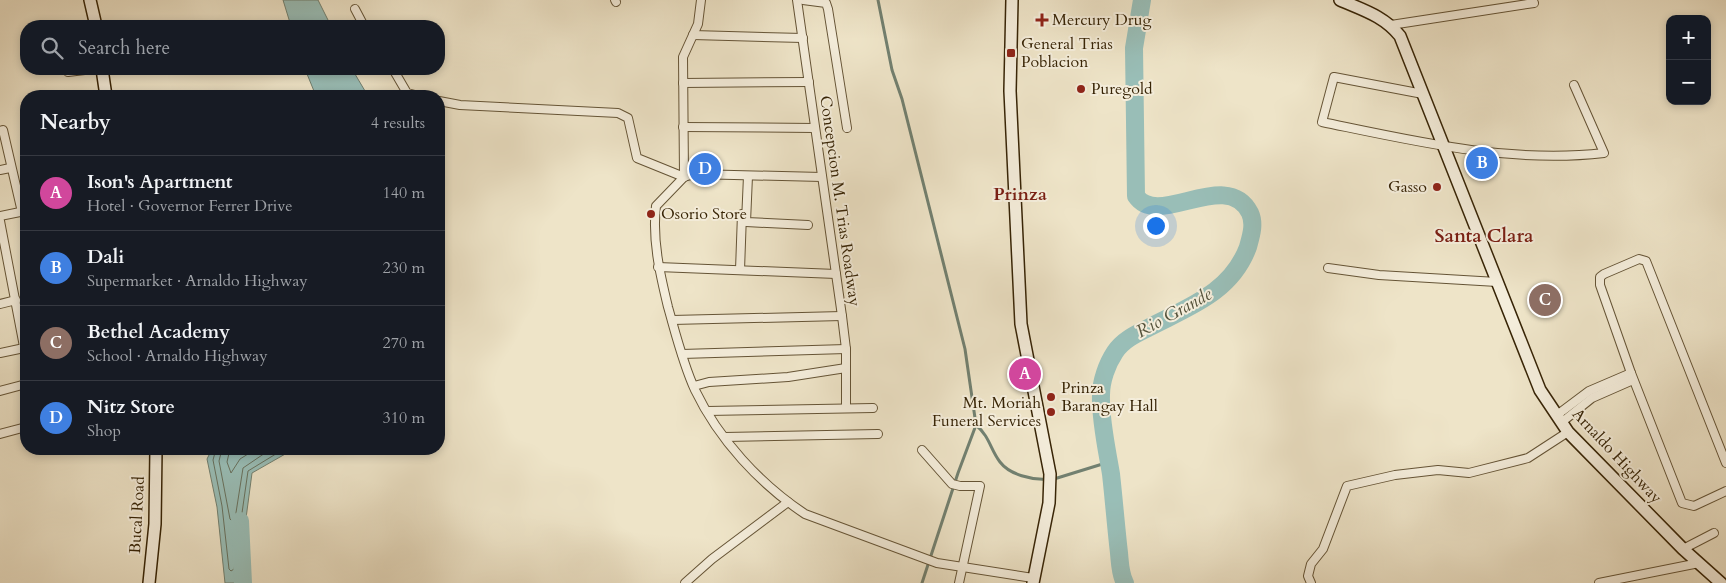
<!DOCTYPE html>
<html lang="en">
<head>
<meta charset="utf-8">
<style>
  :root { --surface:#171b24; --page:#20242c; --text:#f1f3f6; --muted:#9ea1a6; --line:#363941; --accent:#0f766e }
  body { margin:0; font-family:Cardo,serif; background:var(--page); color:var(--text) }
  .controls { position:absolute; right:15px; top:15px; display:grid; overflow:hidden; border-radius:10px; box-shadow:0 2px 8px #0003 }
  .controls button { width:45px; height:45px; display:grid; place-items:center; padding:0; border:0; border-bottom:1px solid var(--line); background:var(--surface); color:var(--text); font:25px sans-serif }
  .you { position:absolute; left:1155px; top:225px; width:18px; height:18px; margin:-12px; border:4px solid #fff; border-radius:50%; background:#1a73e8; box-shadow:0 0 0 8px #1a73e833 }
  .badge { display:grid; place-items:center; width:32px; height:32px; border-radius:50%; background:var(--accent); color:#fff; font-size:16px; font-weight:700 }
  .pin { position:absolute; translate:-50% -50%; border:2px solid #fff; box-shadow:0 1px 5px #0006 }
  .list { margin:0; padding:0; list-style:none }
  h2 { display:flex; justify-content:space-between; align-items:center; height:65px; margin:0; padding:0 20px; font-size:21px }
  h2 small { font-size:16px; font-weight:400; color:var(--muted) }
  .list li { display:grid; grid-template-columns:32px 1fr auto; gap:15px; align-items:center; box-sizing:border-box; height:75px; padding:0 20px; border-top:1px solid var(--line) }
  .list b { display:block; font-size:19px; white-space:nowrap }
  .list p { margin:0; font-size:16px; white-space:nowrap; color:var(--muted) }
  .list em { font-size:16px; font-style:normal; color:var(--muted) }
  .icon { flex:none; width:28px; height:28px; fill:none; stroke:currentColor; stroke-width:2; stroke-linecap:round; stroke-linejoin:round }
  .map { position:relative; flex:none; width:1726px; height:583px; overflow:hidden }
  .search { position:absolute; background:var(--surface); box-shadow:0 2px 8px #0003; left:20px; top:20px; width:425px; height:55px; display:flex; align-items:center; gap:12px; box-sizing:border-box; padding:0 18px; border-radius:20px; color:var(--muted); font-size:19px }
  .panel { position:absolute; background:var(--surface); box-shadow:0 2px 8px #0003; left:20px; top:90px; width:425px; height:365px; border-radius:20px }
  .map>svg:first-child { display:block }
  .water { fill:#99beb7; stroke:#728070 }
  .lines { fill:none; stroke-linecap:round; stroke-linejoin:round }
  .shore { stroke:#68715e; stroke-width:1 }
  .stream { stroke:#728070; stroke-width:3 }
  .river { stroke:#99beb7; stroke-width:18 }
  .street-casing { stroke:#655436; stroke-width:10 }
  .secondary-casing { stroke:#372406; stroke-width:14 }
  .street { stroke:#f4eddb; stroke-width:8 }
  .secondary { stroke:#f4eddb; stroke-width:11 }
  .poi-dot { fill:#8f2418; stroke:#f4eddb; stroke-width:2 }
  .labels { text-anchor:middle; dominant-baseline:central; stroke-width:4; stroke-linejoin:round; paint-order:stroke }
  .poi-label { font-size:16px; fill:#372406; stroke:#f4eddb; text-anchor:start }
  .street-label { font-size:16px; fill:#372406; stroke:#f4eddb }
  .neighbourhood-label { font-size:18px; font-weight:bold; fill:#7a1f14; stroke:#f4eddb }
  .water-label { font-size:18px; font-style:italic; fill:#54523b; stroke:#f4eddb }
  .quarter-label { font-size:19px; font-weight:bold; fill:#7a1f14; stroke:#f4eddb }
</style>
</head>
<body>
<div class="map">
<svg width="1726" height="583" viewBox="0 0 1726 583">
  <rect width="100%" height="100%" fill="#eee4c8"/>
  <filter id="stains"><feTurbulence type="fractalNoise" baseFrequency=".004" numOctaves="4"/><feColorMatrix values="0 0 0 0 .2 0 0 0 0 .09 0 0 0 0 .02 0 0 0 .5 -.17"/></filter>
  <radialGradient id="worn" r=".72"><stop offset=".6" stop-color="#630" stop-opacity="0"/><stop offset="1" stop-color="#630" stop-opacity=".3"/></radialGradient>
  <!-- water -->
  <g class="water">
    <polygon points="283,0 318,0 331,26 291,26"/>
    <polygon points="305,69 352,69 368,96 316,96"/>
    <polygon points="212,449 294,449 252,473 238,579 240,583 225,583 217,507 207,459"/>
  </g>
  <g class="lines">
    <!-- shore -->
    <g class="shore">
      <polyline points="216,449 213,460 222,506 229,569 231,571 234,569 248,471 284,449"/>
      <polyline points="222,449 219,461 230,519 232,521 235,519 243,468 271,449"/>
      <polyline points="230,449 227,462 231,473 240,459 256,449"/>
    </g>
    <!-- stream -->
    <g class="stream">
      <polyline points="878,0 892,70 902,99 965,349 976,425 958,473 922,583"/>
      <path d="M976,425c14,12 14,24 24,37 10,13 32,18 47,17"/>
      <polyline points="1054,479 1109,462"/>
    </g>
    <!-- river -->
    <g class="river">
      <polyline points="240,521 243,583"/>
      <path d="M1125,583c-5,-9 -5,-20 -6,-30 -3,-26 -5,-52 -8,-79 -4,-24 -11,-55 -10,-79 0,-14 6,-31 14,-43 8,-12 21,-18 33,-24 40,-21 83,-35 100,-81 3,-11 7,-23 2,-34 -23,-46 -92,16 -114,-17l-2,-148 8,-48"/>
    </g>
    <!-- street casing -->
    <g class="street-casing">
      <g id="street">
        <polyline points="615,0 616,2"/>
        <polyline points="797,0 842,316 846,349 846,407"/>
        <polyline points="803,0 826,3 828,9 847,128"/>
        <polyline points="355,9 364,26"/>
        <polyline points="1391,25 1534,3"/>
        <polyline points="693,35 803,38"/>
        <polyline points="393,69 407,93 419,96"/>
        <polyline points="68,72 93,69"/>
        <polyline points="683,83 809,82"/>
        <path d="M1423,94l-89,-17 -12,45c92,19 188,42 282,31l-30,-68"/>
        <polyline points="439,101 460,105 618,113 628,118 637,158 684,177"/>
        <polyline points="683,127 815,128"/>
        <polyline points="0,131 3,130 22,212"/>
        <polyline points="0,170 10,168"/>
        <polyline points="748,176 746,222 808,225"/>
        <polyline points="684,177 683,57 698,24 701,0"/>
        <path d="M822,177l-128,-3 -10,3 -28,29c-4,34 4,68 12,101 8,28 15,57 27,83 24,50 65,94 110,124l132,49 96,15"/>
        <polyline points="0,216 25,211"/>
        <polyline points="0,221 26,357"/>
        <polyline points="658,267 836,274"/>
        <polyline points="1328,268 1379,275 1497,282"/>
        <polyline points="740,270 742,214"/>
        <polyline points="0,304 16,300"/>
        <polyline points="672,320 842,316"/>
        <polyline points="0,353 24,348"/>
        <polyline points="682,354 846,349"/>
        <polyline points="694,386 709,382 788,377 846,368"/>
        <polyline points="0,391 26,384"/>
        <polyline points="707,411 873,408"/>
        <polyline points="1557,415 1589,391 1631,373"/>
        <polyline points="1562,422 1592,398 1633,380"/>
        <polyline points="0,434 26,427"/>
        <polyline points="725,437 878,434"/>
        <polyline points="922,450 952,484 960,486 980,486 959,583"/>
        <polyline points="1726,463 1646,261 1639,259 1604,274 1600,277 1600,285 1631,373 1682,503 1694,506 1726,491"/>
        <polyline points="1683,549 1714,533"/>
        <polyline points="685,583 712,559 788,502"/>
        <polyline points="1311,583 1308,576 1311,564 1323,549 1347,486 1395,475 1438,470 1469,473 1528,458 1568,432"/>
        <polyline points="1599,583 1699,563"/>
      </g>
    </g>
    <!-- secondary casing -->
    <g class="secondary-casing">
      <g id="secondary">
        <polyline points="90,0 96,26"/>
        <polyline points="1012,0 1010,91 1021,324 1050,474 1049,503 1033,583"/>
        <path d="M1340,0c23,10 44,16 60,36l140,354 28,42 115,117 38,34"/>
        <polyline points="102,69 106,96"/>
        <polyline points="149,583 155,524 156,449"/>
      </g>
    </g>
    <!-- street -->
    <use href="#street" class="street"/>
    <!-- secondary -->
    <use href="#secondary" class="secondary"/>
  </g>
  <!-- markers -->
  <g class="poi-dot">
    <path d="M1039.5 12.5h5v5h5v5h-5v5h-5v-5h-5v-5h5z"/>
    <rect x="1006" y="48" width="10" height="10" rx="2.5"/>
    <circle cx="1081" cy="89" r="5"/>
    <circle cx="1437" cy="187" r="5"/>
    <circle cx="651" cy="214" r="5"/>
    <circle cx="1051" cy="397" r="5"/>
    <circle cx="1051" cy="412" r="5"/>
  </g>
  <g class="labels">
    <!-- poi labels -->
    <g class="poi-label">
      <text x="1052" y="20">Mercury Drug</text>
      <text x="1021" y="44">General Trias<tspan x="1021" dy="18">Poblacion</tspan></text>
      <text x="1091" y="89">Puregold</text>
      <text x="1427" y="187" text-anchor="end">Gasso</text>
      <text x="661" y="214">Osorio Store</text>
      <text x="1061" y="388">Prinza<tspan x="1061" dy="18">Barangay Hall</tspan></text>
      <text x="1041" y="403" text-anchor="end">Mt. Moriah<tspan x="1041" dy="18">Funeral Services</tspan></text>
    </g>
    <!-- street labels -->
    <g class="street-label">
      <text transform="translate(840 201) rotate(82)">Concepcion M. Trias Roadway</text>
      <text transform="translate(1617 456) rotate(47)">Arnaldo Highway</text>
      <text transform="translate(137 515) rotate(-87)">Bucal Road</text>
    </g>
    <!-- neighbourhood labels -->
    <g class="neighbourhood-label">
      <text x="1020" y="194">Prinza</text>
    </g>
    <!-- water labels -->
    <g class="water-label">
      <text transform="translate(1174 313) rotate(-29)">Rio Grande</text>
    </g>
    <!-- quarter labels -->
    <g class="quarter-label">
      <text x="1484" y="236">Santa Clara</text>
    </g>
  </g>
  <rect width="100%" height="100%" filter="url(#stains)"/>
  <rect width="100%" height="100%" fill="url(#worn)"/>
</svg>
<div class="controls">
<button>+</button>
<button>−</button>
</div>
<div class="you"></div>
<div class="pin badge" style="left:1025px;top:374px;background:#d1479c">A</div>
<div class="pin badge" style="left:1482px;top:163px;background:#3f7fe0">B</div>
<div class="pin badge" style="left:1545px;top:300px;background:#8d6e63">C</div>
<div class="pin badge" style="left:705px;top:169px;background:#3f7fe0">D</div>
<div class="search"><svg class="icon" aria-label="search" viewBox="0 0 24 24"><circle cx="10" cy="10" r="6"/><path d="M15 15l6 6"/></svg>Search here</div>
<section class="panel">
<h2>Nearby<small>4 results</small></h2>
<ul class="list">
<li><span class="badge" style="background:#d1479c">A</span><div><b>Ison's Apartment</b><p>Hotel · Governor Ferrer Drive</p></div><em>140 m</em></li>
<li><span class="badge" style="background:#3f7fe0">B</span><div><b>Dali</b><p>Supermarket · Arnaldo Highway</p></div><em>230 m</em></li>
<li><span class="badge" style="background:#8d6e63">C</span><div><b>Bethel Academy</b><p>School · Arnaldo Highway</p></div><em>270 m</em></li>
<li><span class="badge" style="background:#3f7fe0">D</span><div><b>Nitz Store</b><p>Shop</p></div><em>310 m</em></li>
</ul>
</section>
</div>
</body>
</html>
